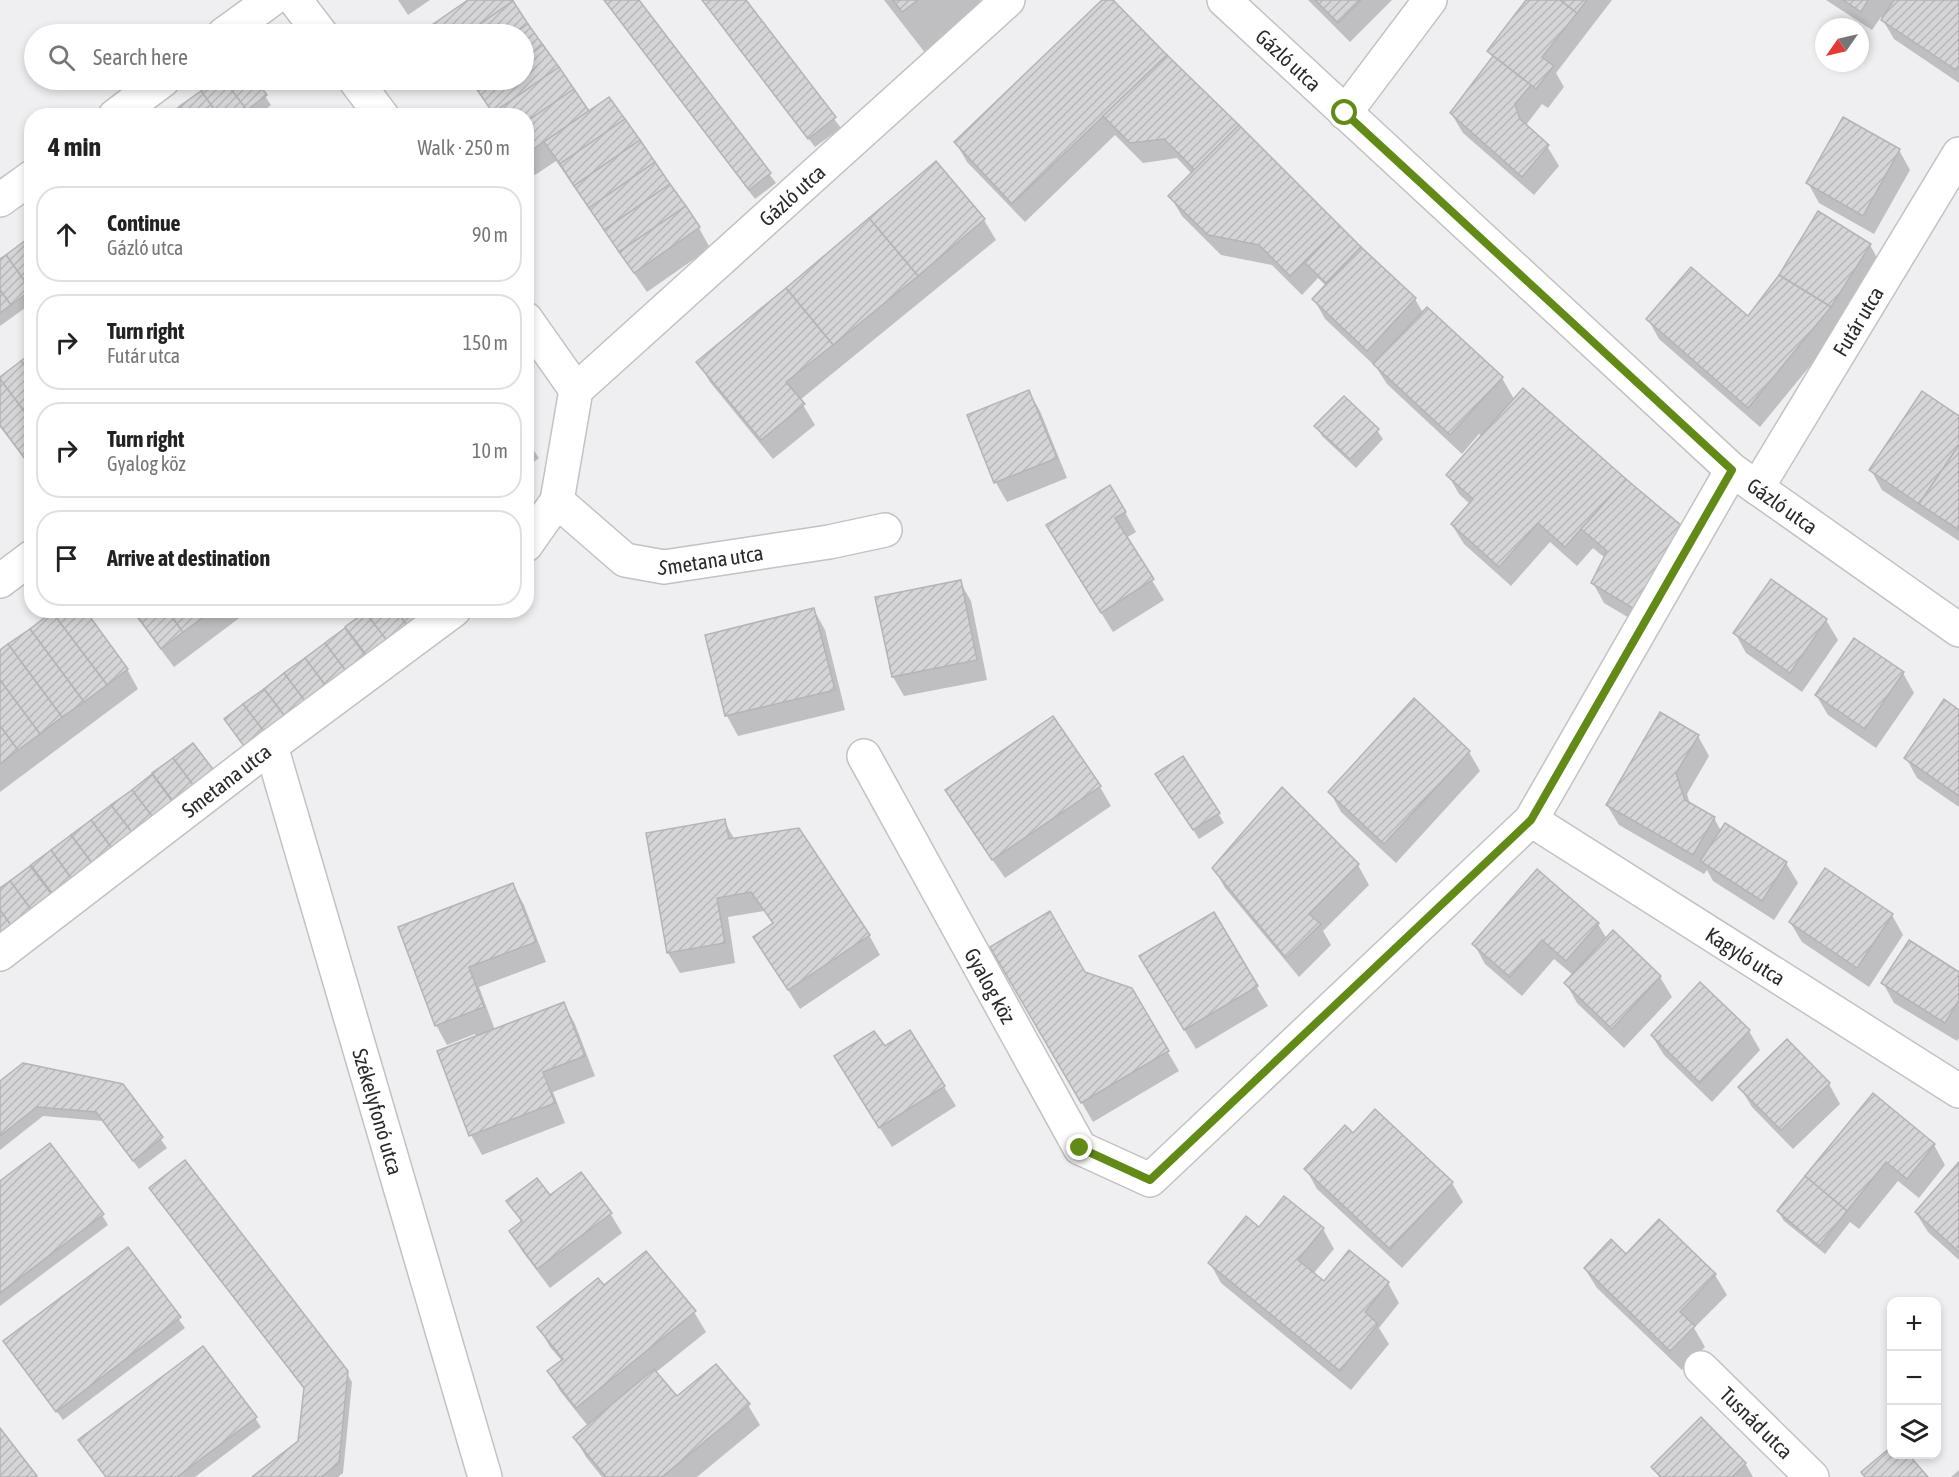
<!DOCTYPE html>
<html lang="en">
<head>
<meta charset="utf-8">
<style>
  :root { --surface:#fff; --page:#f6f6f6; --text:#222; --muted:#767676; --line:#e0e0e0 }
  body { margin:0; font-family:"Asap Condensed",sans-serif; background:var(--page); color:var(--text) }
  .controls { position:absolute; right:18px; bottom:18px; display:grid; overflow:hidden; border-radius:12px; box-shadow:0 3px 9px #0003 }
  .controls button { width:54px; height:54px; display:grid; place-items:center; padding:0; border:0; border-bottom:2px solid var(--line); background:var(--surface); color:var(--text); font:30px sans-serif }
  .compass { position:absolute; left:1815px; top:18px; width:54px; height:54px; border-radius:50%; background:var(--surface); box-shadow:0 3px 9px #0003; rotate:236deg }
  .stop { position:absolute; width:18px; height:18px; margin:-14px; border:4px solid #628a17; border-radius:50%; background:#fff }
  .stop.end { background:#628a17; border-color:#fff; box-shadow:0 2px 6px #0008 }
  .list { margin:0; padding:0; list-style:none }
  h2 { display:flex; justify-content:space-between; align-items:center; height:78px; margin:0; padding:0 24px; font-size:26px }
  h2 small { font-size:20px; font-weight:400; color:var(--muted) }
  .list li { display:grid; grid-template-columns:39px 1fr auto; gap:18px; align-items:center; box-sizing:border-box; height:96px; margin:0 12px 12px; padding:0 12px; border:2px solid var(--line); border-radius:24px }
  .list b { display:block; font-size:22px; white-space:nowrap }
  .list p { margin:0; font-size:20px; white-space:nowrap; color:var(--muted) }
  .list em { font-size:20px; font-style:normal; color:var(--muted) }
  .icon { flex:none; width:33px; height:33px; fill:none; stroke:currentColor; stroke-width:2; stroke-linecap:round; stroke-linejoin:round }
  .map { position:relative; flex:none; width:1959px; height:1477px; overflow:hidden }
  .search { position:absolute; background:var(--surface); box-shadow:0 3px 9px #0003; left:24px; top:24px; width:510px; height:66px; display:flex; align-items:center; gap:15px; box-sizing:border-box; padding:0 21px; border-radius:33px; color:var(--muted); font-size:22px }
  .panel { position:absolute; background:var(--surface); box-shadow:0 3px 9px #0003; left:24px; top:108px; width:510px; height:510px; border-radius:24px }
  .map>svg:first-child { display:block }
  .shadow { fill:#0003 }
  .building { fill:url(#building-hatch); stroke:#b5b3b6; stroke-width:1.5 }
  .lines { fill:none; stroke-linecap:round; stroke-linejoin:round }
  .minor-casing { stroke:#c3c1c4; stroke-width:36 }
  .minor { stroke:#fff; stroke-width:33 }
  .route { stroke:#628a17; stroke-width:8 }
  .labels { text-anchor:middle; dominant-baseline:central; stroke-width:4.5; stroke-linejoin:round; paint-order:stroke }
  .street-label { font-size:21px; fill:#2a2a2b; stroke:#fdfbff }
</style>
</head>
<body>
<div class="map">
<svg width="1959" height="1477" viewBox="0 0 1959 1477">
  <defs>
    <pattern id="building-hatch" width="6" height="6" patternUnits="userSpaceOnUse" patternTransform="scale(1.5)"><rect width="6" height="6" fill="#d5d4d7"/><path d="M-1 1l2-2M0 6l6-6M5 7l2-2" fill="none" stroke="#b7b6b9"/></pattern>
  </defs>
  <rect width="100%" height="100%" fill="#efeef1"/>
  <!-- shadow -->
  <g class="shadow">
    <polygon points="398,0 430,0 408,15"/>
    <polygon points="471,0 510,0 589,113 609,99 699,228 710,248 647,292 556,161 535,175 526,162 526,116 494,116 470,80 524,80 524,34 440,34 434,25"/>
    <polygon points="604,0 638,0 776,183 755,199"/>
    <polygon points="702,0 744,0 841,128 815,147"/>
    <polygon points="884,0 980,0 990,19 933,63"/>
    <polygon points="1104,0 1111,0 1339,227 1415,299 1423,313 1502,378 1514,399 1682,528 1646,628 1604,603 1593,583 1605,558 1593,548 1577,566 1550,542 1511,586 1464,544 1452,525 1470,504 1459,494 1448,475 1482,436 1479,434 1462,454 1387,384 1376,367 1325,319 1314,299 1326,286 1318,278 1302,295 1272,265 1221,255 1182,216 1170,196 1192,174 1177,158 1143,163 1115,135 1025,222 967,162 956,143"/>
    <polygon points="1308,0 1392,0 1350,42"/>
    <polygon points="1528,0 1612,0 1556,73 1564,87 1548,108 1542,104 1526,125 1547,146 1559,166 1534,195 1463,133 1451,113 1493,58 1489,51"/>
    <polygon points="1826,0 1959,0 1959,83 1894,39 1881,17 1872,30"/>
    <polygon points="218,80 254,80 271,105 258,116 169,116"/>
    <polygon points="1899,150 1910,170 1874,234 1819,203 1808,183"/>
    <polygon points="936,163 984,220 996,240 800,400 815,425 773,459 710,382 698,362"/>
    <polygon points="32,237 32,303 0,326 0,261"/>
    <polygon points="1870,245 1881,265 1842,327 1760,427 1659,339 1648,319 1748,319"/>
    <polygon points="32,355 32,469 0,427 0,379"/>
    <polygon points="1029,392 1040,411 1067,478 1007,502 996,483 969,416"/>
    <polygon points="1959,417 1959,541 1882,490 1871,470"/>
    <polygon points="1316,426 1377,430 1383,439 1356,468 1322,436"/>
    <polygon points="526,439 539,458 526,468"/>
    <polygon points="1125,512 1136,532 1126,538 1164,600 1113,632 1059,545"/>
    <polygon points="1771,581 1826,620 1838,640 1802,692 1746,653 1735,633"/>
    <polygon points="960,582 971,601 987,680 904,696 893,677"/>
    <polygon points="131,610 250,610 174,667"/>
    <polygon points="369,610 457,610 256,762 225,719"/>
    <polygon points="814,610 825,630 845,710 738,736 727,716 707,636"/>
    <polygon points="0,652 127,669 138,689 0,792"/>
    <polygon points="1903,673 1914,693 1876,748 1828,715 1816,695"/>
    <polygon points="1959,711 1959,807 1917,778 1906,758"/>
    <polygon points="1698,736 1709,756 1687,794 1690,804 1714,818 1721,831 1725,825 1786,863 1798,883 1774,920 1713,881 1707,870 1704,874 1619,825 1607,805"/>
    <polygon points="193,745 218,778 0,955 0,890"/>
    <polygon points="1469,752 1480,771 1396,863 1341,812 1330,792"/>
    <polygon points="1163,783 1218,813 1224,823 1199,839"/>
    <polygon points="1100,787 1111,806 1005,878 958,810"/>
    <polygon points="724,821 735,840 869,935 880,955 800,1009 755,937 774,925 764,911 728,917 735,963 680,973 668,953 648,834"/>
    <polygon points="1358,865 1369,885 1323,931 1331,945 1299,977 1225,888 1214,868"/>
    <polygon points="513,885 524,905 546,962 479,987 495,1030 564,1004 575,1024 595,1076 553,1092 565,1123 482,1155 471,1135 439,1052 476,1037 475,1034 447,1045 436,1025"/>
    <polygon points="1213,914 1268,1006 1196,1049 1152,977"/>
    <polygon points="1892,915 1903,935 1869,987 1802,942 1790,922"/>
    <polygon points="1598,924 1607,939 1613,932 1660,977 1672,997 1624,1048 1577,1003 1566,983 1573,975 1554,959 1522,996 1485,964 1474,944"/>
    <polygon points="992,947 1131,989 1179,1071 1093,1122"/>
    <polygon points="1959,973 1959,1038 1957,1041 1894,1003 1883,983"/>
    <polygon points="1749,1031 1760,1050 1712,1102 1664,1055 1652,1036"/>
    <polygon points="910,1032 956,1106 892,1147 847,1076 884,1048"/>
    <polygon points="1787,1042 1829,1084 1840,1104 1793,1149 1752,1107 1740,1087"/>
    <polygon points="0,1083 122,1085 167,1148 139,1169 103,1121 43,1116 0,1150"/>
    <polygon points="1873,1095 1934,1145 1945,1165 1919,1198 1898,1181 1859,1229 1850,1222 1825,1254 1784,1221 1778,1211"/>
    <polygon points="1959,1165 1959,1260 1928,1232 1916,1213"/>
    <polygon points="1306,1169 1452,1183 1463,1202 1402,1268 1317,1189"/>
    <polygon points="0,1183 102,1215 108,1225 0,1306"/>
    <polygon points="151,1188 346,1372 352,1382 343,1473 338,1477 255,1477 299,1442 305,1390 156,1198"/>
    <polygon points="550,1198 610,1213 622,1233 550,1288 522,1251 511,1232 522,1223 508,1201"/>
    <polygon points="1659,1222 1715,1275 1727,1295 1694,1328 1705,1347 1682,1370 1597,1288 1585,1269 1626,1256"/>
    <polygon points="1259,1229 1323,1229 1334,1249 1313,1274 1324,1283 1388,1283 1399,1303 1379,1328 1389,1344 1351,1390 1221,1283 1210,1263"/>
    <polygon points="127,1249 185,1328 63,1420 5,1341"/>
    <polygon points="604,1287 694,1312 706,1332 655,1373 676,1399 748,1405 760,1425 697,1477 602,1477 586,1457 575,1438 588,1426 560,1391 549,1372 562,1361 550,1347 539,1327"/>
    <polygon points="255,1418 261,1427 195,1477 106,1477 80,1441"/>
    <polygon points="1745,1463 1753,1477 1659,1477 1653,1468"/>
    <polygon points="1959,1470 1959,1477 1951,1477"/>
  </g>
  <!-- building -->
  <g class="building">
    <polygon points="468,0 512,0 513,1 466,34 439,34 432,25"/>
    <polygon points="604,0 639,0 771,173 749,190"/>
    <polygon points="702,0 746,0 836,117 808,139"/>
    <polygon points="893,0 918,0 902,12"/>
    <polygon points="1102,0 1113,0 1167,55 1012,204 954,142"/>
    <polygon points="1315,0 1361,0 1338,23"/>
    <polygon points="1526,0 1560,0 1577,13 1542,57 1554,66 1536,89 1487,51"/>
    <polygon points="1560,0 1587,0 1577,13"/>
    <polygon points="1843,0 1868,0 1861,12"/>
    <polygon points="1894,0 1959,0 1959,65 1956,70 1881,20"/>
    <polygon points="513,1 528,24 513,34 466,34"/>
    <polygon points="528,24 543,45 524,59 524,34 513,34"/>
    <polygon points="543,45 559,67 493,113 478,91 494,80 524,80 524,59"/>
    <polygon points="1167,55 1239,125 1195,170 1164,139 1130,143 1103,116"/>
    <polygon points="1493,56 1531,85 1515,104 1520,119 1549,145 1522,177 1450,113"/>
    <polygon points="559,67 574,89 526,122 526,116 495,116 493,113"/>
    <polygon points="216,80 224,80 247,110 240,116 219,116 201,91"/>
    <polygon points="224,80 256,80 267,95 247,110"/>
    <polygon points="470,80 494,80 478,91"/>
    <polygon points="574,89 589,111 526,154 526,122"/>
    <polygon points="201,91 219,116 187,116 180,106"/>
    <polygon points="609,97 625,119 560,164 544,142"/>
    <polygon points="180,106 187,116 168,116"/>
    <polygon points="1843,117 1900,149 1863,216 1806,183"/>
    <polygon points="625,119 640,140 574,186 560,164"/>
    <polygon points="1239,125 1340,226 1290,276 1259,245 1208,235 1168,196"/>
    <polygon points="640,140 655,162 589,208 574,186"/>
    <polygon points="936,161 985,219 918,276 869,218"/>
    <polygon points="655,162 670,184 604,230 589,208"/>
    <polygon points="670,184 686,206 619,252 604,230"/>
    <polygon points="686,206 700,227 634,273 619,252"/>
    <polygon points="1818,211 1871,244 1831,307 1779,275"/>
    <polygon points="869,218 918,276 833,345 786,288"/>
    <polygon points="1340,226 1361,247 1326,283 1305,263"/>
    <polygon points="26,240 32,247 31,290 6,255"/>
    <polygon points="1361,247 1416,298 1367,351 1312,299"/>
    <polygon points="6,255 31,290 11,305 0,290 0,259"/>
    <polygon points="1691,267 1748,316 1779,275 1831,307 1748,408 1646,319"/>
    <polygon points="786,288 833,345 786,382 805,404 761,440 696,362"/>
    <polygon points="0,290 11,305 0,313"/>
    <polygon points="1427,307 1503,377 1450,435 1373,364"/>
    <polygon points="32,353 32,376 21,361"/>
    <polygon points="21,361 32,376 32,422 0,379 0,377"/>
    <polygon points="0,379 32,422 31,467 0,425"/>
    <polygon points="1523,388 1626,479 1565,547 1538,523 1499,567 1451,524 1473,499 1446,475"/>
    <polygon points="1029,390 1057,458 994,483 967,415"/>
    <polygon points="1922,391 1959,416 1959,445 1919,504 1869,470"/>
    <polygon points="1344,396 1379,429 1350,459 1314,426"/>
    <polygon points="1959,445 1959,530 1919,504"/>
    <polygon points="1626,479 1683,527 1634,609 1591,583 1607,551 1581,529"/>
    <polygon points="1110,485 1126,512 1115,518 1154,579 1101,613 1046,525"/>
    <polygon points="1771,579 1827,619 1790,673 1733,633"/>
    <polygon points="961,580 977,660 892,677 875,597"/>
    <polygon points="814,608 835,690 725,716 705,635"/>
    <polygon points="54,610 85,610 128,669 107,685 52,612"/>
    <polygon points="133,610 167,610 183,632 161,649"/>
    <polygon points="167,610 201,610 205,616 183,632"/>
    <polygon points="367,610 396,610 411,631 391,646 365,612"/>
    <polygon points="396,610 428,610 411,631"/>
    <polygon points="52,612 107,685 84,702 30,629"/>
    <polygon points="365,612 391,646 371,661 345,627"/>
    <polygon points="345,628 371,663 351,678 325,643"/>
    <polygon points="30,629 84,702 62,717 8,644"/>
    <polygon points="1854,638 1904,672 1865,729 1815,695"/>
    <polygon points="325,643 351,678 331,693 305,658"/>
    <polygon points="8,644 62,717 40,734 0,680 0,650"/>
    <polygon points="305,658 331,693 310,708 284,673"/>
    <polygon points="284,673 310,708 290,723 264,689"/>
    <polygon points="0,680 40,734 18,750 0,726"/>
    <polygon points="264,689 290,723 269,738 243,704"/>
    <polygon points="1414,698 1470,751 1384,844 1328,792"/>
    <polygon points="1944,699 1959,710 1959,796 1904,758"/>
    <polygon points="243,704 269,738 249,753 224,719"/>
    <polygon points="1660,712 1699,735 1676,773 1685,800 1715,817 1693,855 1606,805"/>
    <polygon points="1053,716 1101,786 992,860 945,790"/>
    <polygon points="0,726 18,750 0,764"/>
    <polygon points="193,743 219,777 199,793 173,758"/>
    <polygon points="1183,756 1220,813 1193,830 1155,774"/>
    <polygon points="173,758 199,793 178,808 152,773"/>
    <polygon points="152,774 178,809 158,824 132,790"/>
    <polygon points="1282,787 1359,864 1309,914 1321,924 1286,958 1212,868"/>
    <polygon points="132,790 158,824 137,839 111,805"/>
    <polygon points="111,805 137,839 117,855 91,820"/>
    <polygon points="725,819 729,839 799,828 870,935 788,990 753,937 773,923 751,892 717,898 725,943 667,953 646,833"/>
    <polygon points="91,820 117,855 97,870 71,835"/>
    <polygon points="1725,823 1787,862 1762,901 1700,861"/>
    <polygon points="71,835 97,870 76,885 51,850"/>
    <polygon points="51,850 76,885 57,900 31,865"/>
    <polygon points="30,866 56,900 36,916 10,881"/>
    <polygon points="1825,868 1893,914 1857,968 1789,922"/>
    <polygon points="1537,869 1599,923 1566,961 1542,940 1510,977 1472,944"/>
    <polygon points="10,881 36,916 15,931 0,910 0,888"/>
    <polygon points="513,883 536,942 469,967 484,1007 435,1026 398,927"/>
    <polygon points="0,910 15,931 0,942"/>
    <polygon points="1050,911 1085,972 1132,988 1169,1051 1081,1103 990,947"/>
    <polygon points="1214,912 1258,986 1184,1030 1139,956"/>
    <polygon points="1613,930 1661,976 1612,1029 1564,983"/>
    <polygon points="1909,940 1959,972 1959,1000 1945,1023 1881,983"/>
    <polygon points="1700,982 1750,1030 1700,1083 1651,1035"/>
    <polygon points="564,1002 585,1056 543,1072 555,1103 469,1136 437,1051"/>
    <polygon points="910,1030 945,1086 879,1128 834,1056 874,1031 885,1046"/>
    <polygon points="1787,1039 1830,1083 1781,1130 1738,1087"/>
    <polygon points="23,1063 123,1084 163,1137 133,1161 96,1112 37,1107 0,1136 0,1081"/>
    <polygon points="1873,1093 1935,1144 1907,1179 1886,1162 1847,1211 1805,1176"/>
    <polygon points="1375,1109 1453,1182 1390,1249 1304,1169 1345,1125 1353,1133"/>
    <polygon points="50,1143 104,1214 0,1293 0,1181"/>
    <polygon points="185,1160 348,1371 339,1463 321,1477 252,1477 298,1441 304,1388 149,1188"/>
    <polygon points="1959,1162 1959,1252 1915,1212"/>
    <polygon points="581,1172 612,1213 537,1269 509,1231 522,1221 506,1201 537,1178 550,1195"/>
    <polygon points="1805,1176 1847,1211 1819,1246 1777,1211"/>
    <polygon points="1284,1196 1324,1228 1298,1260 1324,1281 1349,1250 1389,1282 1365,1312 1378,1324 1340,1371 1208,1263 1246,1216 1259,1227"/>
    <polygon points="1659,1219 1716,1274 1680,1312 1695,1326 1670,1351 1584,1268 1611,1239 1626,1254"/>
    <polygon points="128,1247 181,1317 56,1412 3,1341"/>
    <polygon points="646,1251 696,1311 576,1408 547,1371 563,1359 537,1327 598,1278 604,1285"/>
    <polygon points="203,1346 257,1417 177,1477 106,1477 78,1440"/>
    <polygon points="716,1364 750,1404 662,1477 606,1477 573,1437 654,1369 677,1396"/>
    <polygon points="1701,1417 1746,1463 1732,1477 1661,1477 1651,1467"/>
    <polygon points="0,1428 37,1476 36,1477 0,1477"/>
    <polygon points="1892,1446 1892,1454 1908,1454 1928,1477 1865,1477 1861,1472"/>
  </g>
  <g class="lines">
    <!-- minor casing -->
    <g class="minor-casing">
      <g id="minor">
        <polyline points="295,0 321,34"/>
        <path id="s1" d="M1224,0l508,470 227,160"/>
        <polyline points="224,34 271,0"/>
        <polyline points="355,80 382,116"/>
        <polyline points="1345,113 1430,0"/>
        <polyline points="115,116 163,80"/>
        <polyline points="0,200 32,177"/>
        <polyline points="526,319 576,390"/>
        <path id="s2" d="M576,390l432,-390"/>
        <path id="s3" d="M1757,488l202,-334"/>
        <path id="s4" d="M557,501l68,59 39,7 165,-25 56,-12"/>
        <polyline points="526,545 557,501 576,390"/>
        <polyline points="0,581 32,557"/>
        <path id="s5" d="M271,746l214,731"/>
        <path id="s6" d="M864,756l216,392 70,32 381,-360 201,-350"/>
        <path id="s7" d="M1531,820l428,271"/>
        <path id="s8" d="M0,954l271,-208 183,-136"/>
        <path id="s9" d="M1701,1368l111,109"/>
      </g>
    </g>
    <!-- minor -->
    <use href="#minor" class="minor"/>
  </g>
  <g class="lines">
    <!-- route -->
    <polyline class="route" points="1080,1148 1150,1180 1531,820 1732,470 1345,113"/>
  </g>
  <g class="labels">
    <!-- street labels -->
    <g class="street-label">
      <text stroke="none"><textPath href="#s1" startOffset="88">Gázló utca</textPath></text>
      <text stroke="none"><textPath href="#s2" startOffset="291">Gázló utca</textPath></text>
      <text stroke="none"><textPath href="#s3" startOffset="195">Futár utca</textPath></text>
      <text stroke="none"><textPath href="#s1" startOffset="754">Gázló utca</textPath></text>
      <text stroke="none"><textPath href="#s4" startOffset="177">Smetana utca</textPath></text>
      <text stroke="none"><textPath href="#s8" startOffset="285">Smetana utca</textPath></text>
      <text stroke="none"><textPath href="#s7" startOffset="254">Kagyló utca</textPath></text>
      <text stroke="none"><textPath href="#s6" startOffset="262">Gyalog köz</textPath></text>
      <text stroke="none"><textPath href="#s5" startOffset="381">Székelyfonó utca</textPath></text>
      <text stroke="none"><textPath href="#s9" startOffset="78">Tusnád utca</textPath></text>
    </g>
  </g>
</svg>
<div class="controls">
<button>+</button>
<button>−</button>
<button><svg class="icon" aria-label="layers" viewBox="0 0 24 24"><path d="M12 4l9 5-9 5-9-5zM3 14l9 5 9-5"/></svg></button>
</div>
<svg class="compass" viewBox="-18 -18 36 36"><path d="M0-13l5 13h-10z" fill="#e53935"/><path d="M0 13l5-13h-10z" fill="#767676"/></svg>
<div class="stop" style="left:1345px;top:113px"></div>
<div class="stop end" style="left:1080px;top:1148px"></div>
<div class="search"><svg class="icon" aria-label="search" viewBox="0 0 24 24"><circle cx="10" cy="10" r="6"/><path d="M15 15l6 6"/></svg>Search here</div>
<section class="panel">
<h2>4 min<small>Walk · 250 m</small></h2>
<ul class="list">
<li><svg class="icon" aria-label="ahead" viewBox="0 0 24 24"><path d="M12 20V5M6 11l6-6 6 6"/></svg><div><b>Continue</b><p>Gázló utca</p></div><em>90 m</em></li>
<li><svg class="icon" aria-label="right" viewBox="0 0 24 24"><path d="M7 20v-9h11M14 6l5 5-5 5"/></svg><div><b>Turn right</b><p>Futár utca</p></div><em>150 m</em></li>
<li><svg class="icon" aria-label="right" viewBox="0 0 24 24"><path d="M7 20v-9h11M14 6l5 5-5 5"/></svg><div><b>Turn right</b><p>Gyalog köz</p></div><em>10 m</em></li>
<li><svg class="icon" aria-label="arrive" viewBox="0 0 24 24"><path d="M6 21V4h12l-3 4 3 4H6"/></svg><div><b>Arrive at destination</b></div></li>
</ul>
</section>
</div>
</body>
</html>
